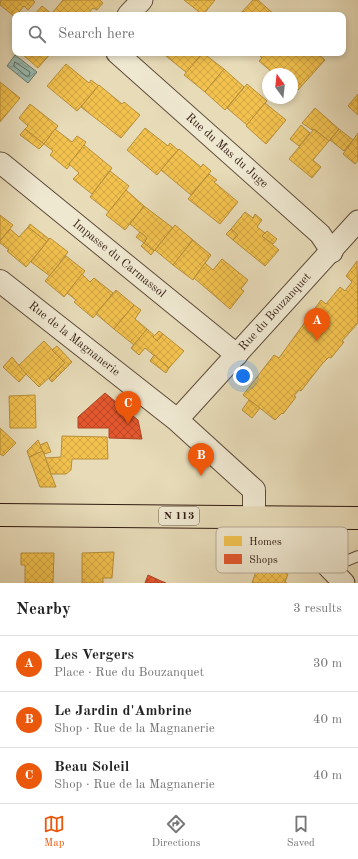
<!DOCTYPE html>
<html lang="en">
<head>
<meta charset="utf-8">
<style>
  :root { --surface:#fff; --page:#f6f6f6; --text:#222; --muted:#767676; --line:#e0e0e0; --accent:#ea580c }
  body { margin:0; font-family:"Old Standard TT",serif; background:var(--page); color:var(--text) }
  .compass { position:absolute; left:262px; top:68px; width:36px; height:36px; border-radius:50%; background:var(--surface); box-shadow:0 2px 6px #0003; rotate:345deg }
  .you { position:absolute; left:243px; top:376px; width:14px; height:14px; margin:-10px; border:3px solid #fff; border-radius:50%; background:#1a73e8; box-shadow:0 0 0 6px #1a73e833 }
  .badge { display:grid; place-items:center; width:26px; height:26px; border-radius:50%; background:var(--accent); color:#fff; font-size:13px; font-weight:700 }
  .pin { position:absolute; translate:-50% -33px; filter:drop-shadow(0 1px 2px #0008) }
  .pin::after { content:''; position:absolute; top:21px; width:14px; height:12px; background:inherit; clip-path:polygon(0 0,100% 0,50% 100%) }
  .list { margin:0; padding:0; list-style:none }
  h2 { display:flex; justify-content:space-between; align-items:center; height:52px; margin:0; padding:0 16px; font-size:17px }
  h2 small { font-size:13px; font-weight:400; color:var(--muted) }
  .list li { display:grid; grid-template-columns:26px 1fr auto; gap:12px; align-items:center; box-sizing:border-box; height:56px; padding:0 16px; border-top:1px solid var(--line) }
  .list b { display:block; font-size:15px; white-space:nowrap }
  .list p { margin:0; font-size:13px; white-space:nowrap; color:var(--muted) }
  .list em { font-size:13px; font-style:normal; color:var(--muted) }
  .icon { flex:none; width:22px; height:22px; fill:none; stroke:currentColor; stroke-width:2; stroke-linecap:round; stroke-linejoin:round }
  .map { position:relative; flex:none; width:358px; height:583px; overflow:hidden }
  .search { position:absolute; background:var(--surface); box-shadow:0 2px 6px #0003; left:12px; right:12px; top:12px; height:44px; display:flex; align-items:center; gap:10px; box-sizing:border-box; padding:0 14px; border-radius:8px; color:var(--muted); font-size:15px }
  .sheet { height:220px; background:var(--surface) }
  nav { display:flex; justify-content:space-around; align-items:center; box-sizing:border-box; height:56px; border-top:1px solid var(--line); background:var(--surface); font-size:11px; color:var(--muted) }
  nav a { display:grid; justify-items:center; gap:2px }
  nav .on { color:var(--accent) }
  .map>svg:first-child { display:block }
  .water { fill:url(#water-waves); stroke:#6e7b71 }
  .homes { fill:url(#homes-cross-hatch); stroke:#b88f3b }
  .shops { fill:url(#shops-cross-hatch); stroke:#ae4525 }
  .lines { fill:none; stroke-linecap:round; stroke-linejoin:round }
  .shore { stroke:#646b60; stroke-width:1 }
  .service-casing { stroke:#5e4b3a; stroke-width:12 }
  .minor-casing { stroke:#5e4b3a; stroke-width:23 }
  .tertiary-casing { stroke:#5e4b3a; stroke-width:24 }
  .primary-casing { stroke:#311b10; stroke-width:24 }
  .service { stroke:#efe8d1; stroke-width:10 }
  .minor { stroke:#efe8d1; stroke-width:21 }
  .tertiary { stroke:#efe8d1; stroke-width:22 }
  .primary { stroke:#e7dbb8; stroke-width:22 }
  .labels { text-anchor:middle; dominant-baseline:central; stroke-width:4; stroke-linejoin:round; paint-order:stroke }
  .shield { fill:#efe8d1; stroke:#6a584a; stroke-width:1 }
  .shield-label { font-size:11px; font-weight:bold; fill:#311b10 }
  .street-label { font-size:12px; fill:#311b10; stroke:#efe8d1 }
  .key { fill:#efe8d1; stroke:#b6aa97; stroke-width:1 }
  .key-label { font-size:11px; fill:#311b10 }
</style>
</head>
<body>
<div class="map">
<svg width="358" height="583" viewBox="0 0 358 583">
  <defs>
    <pattern id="water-waves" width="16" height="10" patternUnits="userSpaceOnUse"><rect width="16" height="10" fill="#97bbb1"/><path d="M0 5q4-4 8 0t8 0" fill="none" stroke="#83a097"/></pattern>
    <pattern id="homes-cross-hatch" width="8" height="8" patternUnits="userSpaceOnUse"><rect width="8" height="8" fill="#f2c14e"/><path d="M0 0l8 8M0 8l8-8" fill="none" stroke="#d0a543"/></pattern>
    <pattern id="shops-cross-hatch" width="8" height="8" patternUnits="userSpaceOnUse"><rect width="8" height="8" fill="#e4572e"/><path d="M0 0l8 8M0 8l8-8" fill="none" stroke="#b94726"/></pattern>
  </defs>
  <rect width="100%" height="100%" fill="#e7dbb8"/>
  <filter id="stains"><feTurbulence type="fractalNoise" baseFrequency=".005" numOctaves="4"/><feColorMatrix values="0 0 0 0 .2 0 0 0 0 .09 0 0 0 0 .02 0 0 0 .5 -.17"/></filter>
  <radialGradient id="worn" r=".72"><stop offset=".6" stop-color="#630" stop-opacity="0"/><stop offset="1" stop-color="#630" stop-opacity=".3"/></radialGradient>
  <!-- water -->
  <polygon class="water" points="15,55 37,72 28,83 7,66"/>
  <!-- homes -->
  <g class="homes">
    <polygon points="1,0 33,0 35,2 28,10 24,6 15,17 0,5"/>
    <polygon points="63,0 100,0 103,3 97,10 93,8 87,15 57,15 53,12"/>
    <polygon points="184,0 215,0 203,15"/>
    <polygon points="253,0 258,0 275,15 239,15"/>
    <polygon points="42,6 53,15 39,15 36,13"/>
    <polygon points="21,53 51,53 38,68"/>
    <polygon points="168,53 203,53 187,73 166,56"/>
    <polygon points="203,53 224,69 205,92 184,75"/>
    <polygon points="257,53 317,53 325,60 298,90 292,85 292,74 280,74 276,70 273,73 259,61 262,58"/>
    <polygon points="66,64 89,83 91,80 99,86 77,111 47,86"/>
    <polygon points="224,69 244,87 225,110 205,92"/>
    <polygon points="0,82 20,98 0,122"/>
    <polygon points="247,84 267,101 247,125 227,108"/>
    <polygon points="99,85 122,104 124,102 140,115 121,138 81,107"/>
    <polygon points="358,94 358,115 348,106"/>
    <polygon points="265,103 286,120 266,144 246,126"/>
    <polygon points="30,104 58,126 44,144 25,129 28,126 19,118"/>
    <polygon points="315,108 339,129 329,141 314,129 312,130 302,123"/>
    <polygon points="301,125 310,133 299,146 290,139"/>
    <polygon points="145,128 168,146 170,143 178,150 157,175 127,150"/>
    <polygon points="25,129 44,144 39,149 20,135"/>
    <polygon points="55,129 72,142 77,136 86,142 67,169 50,155 53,151 44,144"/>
    <polygon points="314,129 329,141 313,160 321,167 312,178 289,159"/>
    <polygon points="339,129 353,140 344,151 330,140"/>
    <polygon points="358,133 358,160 355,164 343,154"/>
    <polygon points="84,145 112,168 92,194 73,179 79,173 69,164"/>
    <polygon points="179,149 201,167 203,164 211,171 191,195 161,170"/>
    <polygon points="110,171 129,186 109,212 90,197"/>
    <polygon points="209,174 217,180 214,182 238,202 220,224 188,199"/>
    <polygon points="126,190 144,206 125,230 106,215"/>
    <polygon points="144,206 173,228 154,251 144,243 147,238 130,224"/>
    <polygon points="245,212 253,218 255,214 262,220 257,227 265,233 262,236 279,250 265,266 233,240 238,235 231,229"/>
    <polygon points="0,215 13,225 0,241"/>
    <polygon points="30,224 49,239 47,242 28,227"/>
    <polygon points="175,225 193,240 173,265 155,250"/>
    <polygon points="28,227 47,242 26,267 7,251 9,250 0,243 0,241 10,229 19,237"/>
    <polygon points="231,229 238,235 233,240 226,234"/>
    <polygon points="267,231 277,239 273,244 262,236"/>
    <polygon points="140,232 147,238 144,243 136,237"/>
    <polygon points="50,238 68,252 50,276 31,262"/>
    <polygon points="193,240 211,255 193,280 173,265"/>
    <polygon points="144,243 154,251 151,255 141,246"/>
    <polygon points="66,256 85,271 64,297 45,281"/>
    <polygon points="222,259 248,280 241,289 244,291 230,309 194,278 205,263 213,270"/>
    <polygon points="357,261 358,323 342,341 344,342 331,358 329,357 322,364 301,391 299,390 294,396 296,397 283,414 282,413 275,420 243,395 274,355 279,358 321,300 326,304 340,287 345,291 352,282 346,276"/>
    <polygon points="82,274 90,282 94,278 113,293 93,318 74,302 76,300 67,293"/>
    <polygon points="116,290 134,305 114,329 96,314"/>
    <polygon points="134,305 141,310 135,319 147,329 134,345 114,329"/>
    <polygon points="147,329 155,336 153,337 157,341 163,334 184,351 169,368 145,348 139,355 131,348"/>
    <polygon points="159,331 163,334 157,341 153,337"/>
    <polygon points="44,341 65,363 39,387 18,366"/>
    <polygon points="57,346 72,362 52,382 49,379 65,363 52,350"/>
    <polygon points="154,355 169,368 166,373 150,361"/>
    <polygon points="12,357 26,374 19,382 3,367"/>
    <polygon points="35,395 36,428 10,428 9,396"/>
    <polygon points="249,400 260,408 252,418 242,410"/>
    <polygon points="0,428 16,443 3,456 0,454"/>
    <polygon points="62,436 107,437 108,459 72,459 71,470 66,474 51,474 45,458 61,457"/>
    <polygon points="38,440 43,451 29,457 27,451"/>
    <polygon points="47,442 51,452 44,454 40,445"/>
    <polygon points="43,451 51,474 56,487 40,487 29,457"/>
    <polygon points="114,552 112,578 103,578 103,583 82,583 82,553"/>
    <polygon points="21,553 54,553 53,583 25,583 25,565 21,565"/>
    <polygon points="259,563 288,574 285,582 287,583 252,583"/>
  </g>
  <!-- shops -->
  <g class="shops">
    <polygon points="105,393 138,420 142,439 109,438 109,428 78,428 78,417"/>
    <polygon points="148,575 161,581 166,583 145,583"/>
  </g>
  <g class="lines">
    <!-- shore -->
    <polygon class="shore" points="15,62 30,72 29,76 26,76 14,66"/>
    <!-- service casing -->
    <g class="service-casing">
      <polyline id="service" points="329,568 358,556"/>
    </g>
    <!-- minor casing -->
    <g class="minor-casing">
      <g id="minor">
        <polyline points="128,15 142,0"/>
        <path id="s1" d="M117,53l203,181 12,18"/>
        <path id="s2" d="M1,163l236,192"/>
        <path id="s3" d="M177,420l181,-199"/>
        <polyline points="305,518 308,546 344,583"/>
      </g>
    </g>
    <!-- tertiary casing -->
    <g class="tertiary-casing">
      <g id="tertiary">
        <path id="s4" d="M0,281l177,139 77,70v27"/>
      </g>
    </g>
    <!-- primary casing -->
    <g class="primary-casing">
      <polyline id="primary" points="0,515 358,518"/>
    </g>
    <!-- service -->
    <use href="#service" class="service"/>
    <!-- minor -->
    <use href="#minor" class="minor"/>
    <!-- tertiary -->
    <use href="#tertiary" class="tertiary"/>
    <!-- primary -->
    <use href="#primary" class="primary"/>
  </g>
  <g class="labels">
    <!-- shield labels -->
    <rect class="shield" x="159" y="507" width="40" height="18" rx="3"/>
    <g class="shield-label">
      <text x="179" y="516">N 113</text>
    </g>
    <!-- street labels -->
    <g class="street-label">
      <text stroke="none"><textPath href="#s1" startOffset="147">Rue du Mas du Juge</textPath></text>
      <text stroke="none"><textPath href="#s2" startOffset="152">Impasse du Carmassol</textPath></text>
      <text stroke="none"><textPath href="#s3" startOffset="146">Rue du Bouzanquet</textPath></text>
      <text stroke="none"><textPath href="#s4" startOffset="94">Rue de la Magnanerie</textPath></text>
    </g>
  </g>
  <!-- legend -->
  <rect x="216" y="527" width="132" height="46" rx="6" class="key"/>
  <rect x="224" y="536" width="18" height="10" fill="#f2c14e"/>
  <rect x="224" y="554" width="18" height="10" fill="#e4572e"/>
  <g class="key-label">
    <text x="249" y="545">Homes</text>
    <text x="249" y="563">Shops</text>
  </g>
  <rect width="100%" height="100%" filter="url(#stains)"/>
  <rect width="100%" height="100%" fill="url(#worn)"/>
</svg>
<svg class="compass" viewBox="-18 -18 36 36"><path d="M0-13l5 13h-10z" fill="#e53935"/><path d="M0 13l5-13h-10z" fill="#767676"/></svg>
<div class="you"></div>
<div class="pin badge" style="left:317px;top:341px">A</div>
<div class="pin badge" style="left:201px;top:476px">B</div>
<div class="pin badge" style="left:128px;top:424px">C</div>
<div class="search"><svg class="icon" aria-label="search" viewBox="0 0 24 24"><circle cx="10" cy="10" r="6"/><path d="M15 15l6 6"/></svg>Search here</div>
</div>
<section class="sheet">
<h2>Nearby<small>3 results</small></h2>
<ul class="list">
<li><span class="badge">A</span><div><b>Les Vergers</b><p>Place · Rue du Bouzanquet</p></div><em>30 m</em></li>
<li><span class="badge">B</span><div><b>Le Jardin d'Ambrine</b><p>Shop · Rue de la Magnanerie</p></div><em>40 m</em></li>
<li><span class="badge">C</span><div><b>Beau Soleil</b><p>Shop · Rue de la Magnanerie</p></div><em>40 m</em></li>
</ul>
</section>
<nav>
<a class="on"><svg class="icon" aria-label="map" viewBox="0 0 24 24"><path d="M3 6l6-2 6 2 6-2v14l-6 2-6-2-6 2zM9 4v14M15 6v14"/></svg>Map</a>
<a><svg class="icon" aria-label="directions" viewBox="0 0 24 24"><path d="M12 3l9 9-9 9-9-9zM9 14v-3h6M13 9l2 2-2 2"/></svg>Directions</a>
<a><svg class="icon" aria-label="saved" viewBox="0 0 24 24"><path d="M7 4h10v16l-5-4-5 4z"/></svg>Saved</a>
</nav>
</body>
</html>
